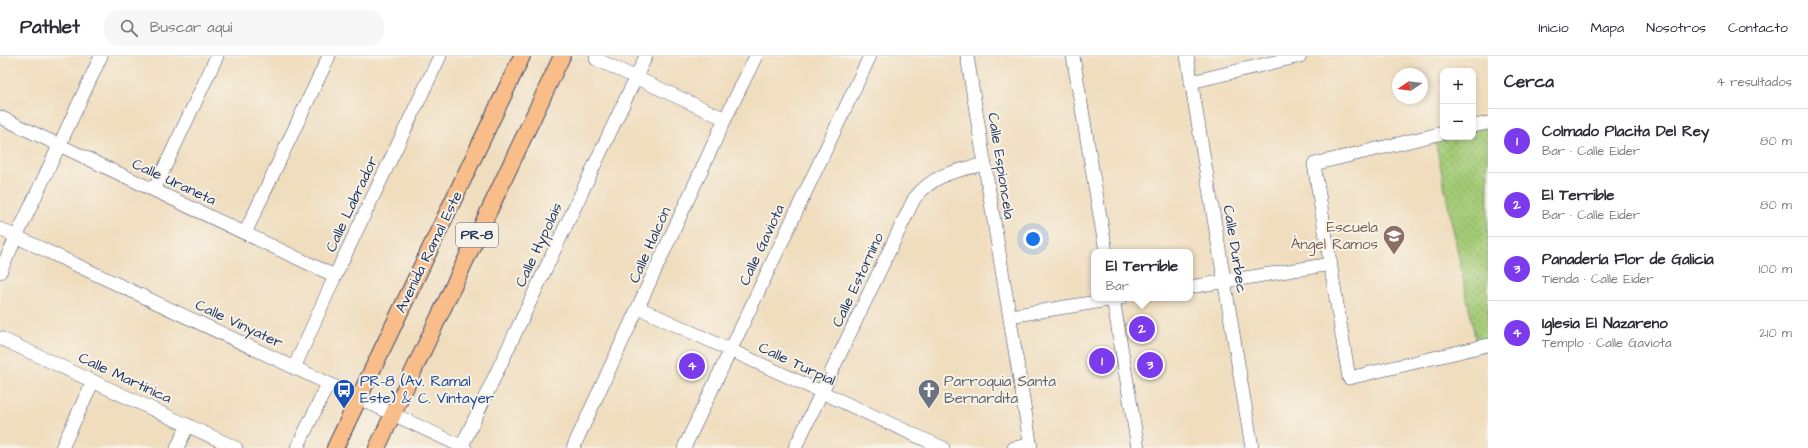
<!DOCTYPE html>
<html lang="es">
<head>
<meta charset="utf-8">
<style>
  :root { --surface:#fff; --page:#f7f7f7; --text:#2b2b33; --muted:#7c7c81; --line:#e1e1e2; --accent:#7c3aed }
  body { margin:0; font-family:"Architects Daughter",sans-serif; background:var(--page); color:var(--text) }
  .controls { position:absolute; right:12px; top:12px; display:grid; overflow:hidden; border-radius:8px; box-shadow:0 2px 6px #0003 }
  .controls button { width:36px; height:36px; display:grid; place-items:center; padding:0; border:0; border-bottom:1px solid var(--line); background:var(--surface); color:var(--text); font:20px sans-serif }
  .compass { position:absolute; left:1392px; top:12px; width:36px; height:36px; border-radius:50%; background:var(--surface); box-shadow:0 2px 6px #0003; rotate:257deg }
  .you { position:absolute; left:1033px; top:183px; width:14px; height:14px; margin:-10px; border:3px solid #fff; border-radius:50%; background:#1a73e8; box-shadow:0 0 0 6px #1a73e833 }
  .badge { display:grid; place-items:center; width:26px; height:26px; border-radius:50%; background:var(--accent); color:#fff; font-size:13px; font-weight:700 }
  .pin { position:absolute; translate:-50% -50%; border:2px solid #fff; box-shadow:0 1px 4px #0006 }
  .popup { position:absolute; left:1091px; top:193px; width:102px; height:52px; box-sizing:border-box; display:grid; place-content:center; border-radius:8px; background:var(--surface); filter:drop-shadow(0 1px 3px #0005); font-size:13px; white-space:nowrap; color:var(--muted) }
  .popup b { font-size:15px; color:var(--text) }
  .popup::after { content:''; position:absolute; left:50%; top:100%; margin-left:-8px; border:8px solid transparent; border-top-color:var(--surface) }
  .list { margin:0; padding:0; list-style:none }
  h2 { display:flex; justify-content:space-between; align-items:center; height:52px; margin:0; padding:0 16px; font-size:17px }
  h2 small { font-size:13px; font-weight:400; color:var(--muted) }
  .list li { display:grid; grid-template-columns:26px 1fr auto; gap:12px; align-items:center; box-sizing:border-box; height:64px; padding:0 16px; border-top:1px solid var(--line) }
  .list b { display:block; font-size:15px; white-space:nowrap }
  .list p { margin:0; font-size:13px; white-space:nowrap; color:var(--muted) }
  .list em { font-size:13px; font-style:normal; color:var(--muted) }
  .icon { flex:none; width:22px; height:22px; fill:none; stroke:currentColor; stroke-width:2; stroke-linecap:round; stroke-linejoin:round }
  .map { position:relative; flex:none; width:1488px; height:392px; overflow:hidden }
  header { display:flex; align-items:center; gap:24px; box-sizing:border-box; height:56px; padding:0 20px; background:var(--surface); border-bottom:1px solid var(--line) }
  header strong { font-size:19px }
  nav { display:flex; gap:22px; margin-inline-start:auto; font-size:14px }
  .search { width:280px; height:36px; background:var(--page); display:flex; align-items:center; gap:10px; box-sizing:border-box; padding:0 14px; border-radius:16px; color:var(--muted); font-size:15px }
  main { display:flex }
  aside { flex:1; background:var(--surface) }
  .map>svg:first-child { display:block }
  .park { fill:url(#park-dots); stroke:#5f7c6a }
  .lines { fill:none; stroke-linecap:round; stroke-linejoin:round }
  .minor-casing { stroke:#3b496c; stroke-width:14 }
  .major-casing { stroke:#3b496c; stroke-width:18 }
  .minor { stroke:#fff; stroke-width:13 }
  .major { stroke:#f8bd89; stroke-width:16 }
  .labels { text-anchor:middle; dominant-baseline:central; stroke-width:4; stroke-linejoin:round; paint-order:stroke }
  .shield { fill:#f7f3e8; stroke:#5d6a87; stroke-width:1 }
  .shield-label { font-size:14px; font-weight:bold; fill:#1b2f5e }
  .street-label { font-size:15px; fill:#1b2f5e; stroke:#f7f3e8 }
  .education-label { font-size:15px; fill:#785e54; stroke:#f7f3e8; text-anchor:end }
  .transit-label { font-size:15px; fill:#164399; stroke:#f7f3e8; text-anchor:start }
  .worship-label { font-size:15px; fill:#5b616d; stroke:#f7f3e8; text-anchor:start }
</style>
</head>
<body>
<header>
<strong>Pathlet</strong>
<div class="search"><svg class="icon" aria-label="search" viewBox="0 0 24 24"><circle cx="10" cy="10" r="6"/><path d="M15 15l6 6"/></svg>Buscar aquí</div>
<nav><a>Inicio</a><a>Mapa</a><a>Nosotros</a><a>Contacto</a></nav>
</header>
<main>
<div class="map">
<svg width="1488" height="392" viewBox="0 0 1488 392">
  <defs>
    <pattern id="park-dots" width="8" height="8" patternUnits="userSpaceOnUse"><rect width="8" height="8" fill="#a3ca75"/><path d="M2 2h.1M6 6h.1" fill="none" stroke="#84a463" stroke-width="1.8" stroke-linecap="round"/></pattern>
  </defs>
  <rect width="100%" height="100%" fill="#f7f3e8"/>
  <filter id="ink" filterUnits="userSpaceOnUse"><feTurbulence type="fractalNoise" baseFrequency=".025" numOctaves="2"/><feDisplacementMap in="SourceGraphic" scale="8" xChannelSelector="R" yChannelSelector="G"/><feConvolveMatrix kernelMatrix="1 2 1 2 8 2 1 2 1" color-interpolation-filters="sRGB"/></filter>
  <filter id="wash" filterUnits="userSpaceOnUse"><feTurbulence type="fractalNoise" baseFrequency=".012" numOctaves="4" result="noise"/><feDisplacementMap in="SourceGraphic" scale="16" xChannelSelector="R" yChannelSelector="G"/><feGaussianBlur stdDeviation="0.9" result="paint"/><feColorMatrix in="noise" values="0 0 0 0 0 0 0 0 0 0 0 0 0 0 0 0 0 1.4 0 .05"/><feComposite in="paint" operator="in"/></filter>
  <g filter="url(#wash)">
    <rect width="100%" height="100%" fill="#f0ddbe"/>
    <!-- park -->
    <polygon class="park" points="1488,67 1488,289 1477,291 1434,79 1473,81 1473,70"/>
  </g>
  <g filter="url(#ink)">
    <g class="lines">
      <!-- minor casing -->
      <g class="minor-casing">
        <g id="minor">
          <polyline points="967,0 1031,392"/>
          <polyline points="1073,0 1106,196"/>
          <polyline points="1187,0 1252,392"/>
          <polyline points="596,3 725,63"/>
          <polyline points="1191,26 1300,0"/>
          <polyline points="0,61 335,220"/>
          <polyline points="1473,70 1488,67"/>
          <polyline points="1443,77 1314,108 1349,322 1488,289"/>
          <polyline points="154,134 217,0"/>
          <polyline points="0,173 465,392"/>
          <polyline points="245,177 329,0"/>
          <polyline points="0,216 101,0"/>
          <polyline points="1190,231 1331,208"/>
          <polyline points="1113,242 1138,392"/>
          <polyline points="639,252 943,392"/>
          <polyline points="1010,260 1121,242"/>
          <polyline points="0,282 236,392"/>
          <polyline points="294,312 335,220 440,0"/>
          <polyline points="62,392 93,325"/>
          <polyline points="177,392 188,369"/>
          <polyline points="297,392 328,328"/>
          <polyline points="461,392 646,0"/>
          <polyline points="573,392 725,63 756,0"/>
          <polyline points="684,392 870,0"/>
          <path d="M795,392l119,-249c19,-25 41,-28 71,-35"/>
          <polyline points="1014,392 1030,389"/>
        </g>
      </g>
      <!-- major casing -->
      <g class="major-casing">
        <g id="major">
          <polyline points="335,392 522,0"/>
          <polyline points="377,392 562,0"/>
        </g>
      </g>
      <!-- minor -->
      <use href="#minor" class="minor"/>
      <!-- major -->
      <use href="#major" class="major"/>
    </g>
  </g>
  <!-- icons -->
  <defs>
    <g id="school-pin" transform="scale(1.15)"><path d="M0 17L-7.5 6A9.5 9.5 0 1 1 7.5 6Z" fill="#8d6e63" stroke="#f7f3e8"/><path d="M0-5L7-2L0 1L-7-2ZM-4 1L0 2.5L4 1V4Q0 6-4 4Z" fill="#fff"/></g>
    <g id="bus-pin" transform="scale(1.15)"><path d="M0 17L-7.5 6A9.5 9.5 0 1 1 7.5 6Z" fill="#1a4fb4" stroke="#f7f3e8"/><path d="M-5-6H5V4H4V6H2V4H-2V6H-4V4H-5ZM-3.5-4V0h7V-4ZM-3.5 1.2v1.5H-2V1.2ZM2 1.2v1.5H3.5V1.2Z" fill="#fff"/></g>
    <g id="church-pin" transform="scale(1.15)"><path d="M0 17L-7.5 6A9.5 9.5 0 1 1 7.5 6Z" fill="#6b7280" stroke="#f7f3e8"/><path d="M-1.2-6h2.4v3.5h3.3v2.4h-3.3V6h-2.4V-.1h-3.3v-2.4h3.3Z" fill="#fff"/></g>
  </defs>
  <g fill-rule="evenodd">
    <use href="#school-pin" x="1394" y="180"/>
    <use href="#bus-pin" x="344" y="334"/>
    <use href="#church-pin" x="929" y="334"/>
  </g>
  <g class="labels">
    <!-- shield labels -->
    <rect class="shield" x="456" y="167" width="42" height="24" rx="3"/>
    <g class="shield-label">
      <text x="477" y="179">PR-8</text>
    </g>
    <!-- street labels -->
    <g class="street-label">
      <text transform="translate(1001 110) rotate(81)">Calle Espioncela</text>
      <text transform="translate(174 126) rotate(25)">Calle Uraneta</text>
      <text transform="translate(352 148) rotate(-65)">Calle Labrador</text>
      <text transform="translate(539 189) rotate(-65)">Calle Hypolais</text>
      <text transform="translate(650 189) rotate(-66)">Calle Halcón</text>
      <text transform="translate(762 189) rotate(-65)">Calle Gaviota</text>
      <text transform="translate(1235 193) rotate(81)">Calle Durbec</text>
      <text transform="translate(429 196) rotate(-64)">Avenida Ramal Este</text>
      <text transform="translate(858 224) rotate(-65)">Calle Estornino</text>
      <text transform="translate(239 268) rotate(25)">Calle Vinyater</text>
      <text transform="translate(797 308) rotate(25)">Calle Turpial</text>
      <text transform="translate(125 322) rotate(25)">Calle Martinica</text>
    </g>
    <!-- education labels -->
    <g class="education-label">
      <text x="1378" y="171">Escuela<tspan x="1378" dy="17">Ángel Ramos</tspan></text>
    </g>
    <!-- transit labels -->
    <g class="transit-label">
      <text x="360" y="325">PR-8 (Av. Ramal<tspan x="360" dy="17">Este) &amp; C. Vintayer</tspan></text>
    </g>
    <!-- worship labels -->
    <g class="worship-label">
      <text x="944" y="325">Parroquia Santa<tspan x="944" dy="17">Bernardita</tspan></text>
    </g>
  </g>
</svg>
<div class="controls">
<button>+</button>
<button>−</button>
</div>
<svg class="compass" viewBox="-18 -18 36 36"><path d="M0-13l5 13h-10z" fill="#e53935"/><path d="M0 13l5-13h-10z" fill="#7c7c81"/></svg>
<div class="you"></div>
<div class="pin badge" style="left:1102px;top:305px">1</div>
<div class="pin badge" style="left:1142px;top:273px">2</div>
<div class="popup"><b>El Terrible</b>Bar</div>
<div class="pin badge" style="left:1150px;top:309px">3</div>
<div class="pin badge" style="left:692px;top:310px">4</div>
</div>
<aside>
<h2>Cerca<small>4 resultados</small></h2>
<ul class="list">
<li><span class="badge">1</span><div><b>Colmado Placita Del Rey</b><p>Bar · Calle Eider</p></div><em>80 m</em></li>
<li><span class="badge">2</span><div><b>El Terrible</b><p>Bar · Calle Eider</p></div><em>80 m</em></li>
<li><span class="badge">3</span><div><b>Panadería Flor de Galicia</b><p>Tienda · Calle Eider</p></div><em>100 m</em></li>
<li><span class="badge">4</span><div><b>Iglesia El Nazareno</b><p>Templo · Calle Gaviota</p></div><em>210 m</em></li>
</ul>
</aside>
</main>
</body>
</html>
